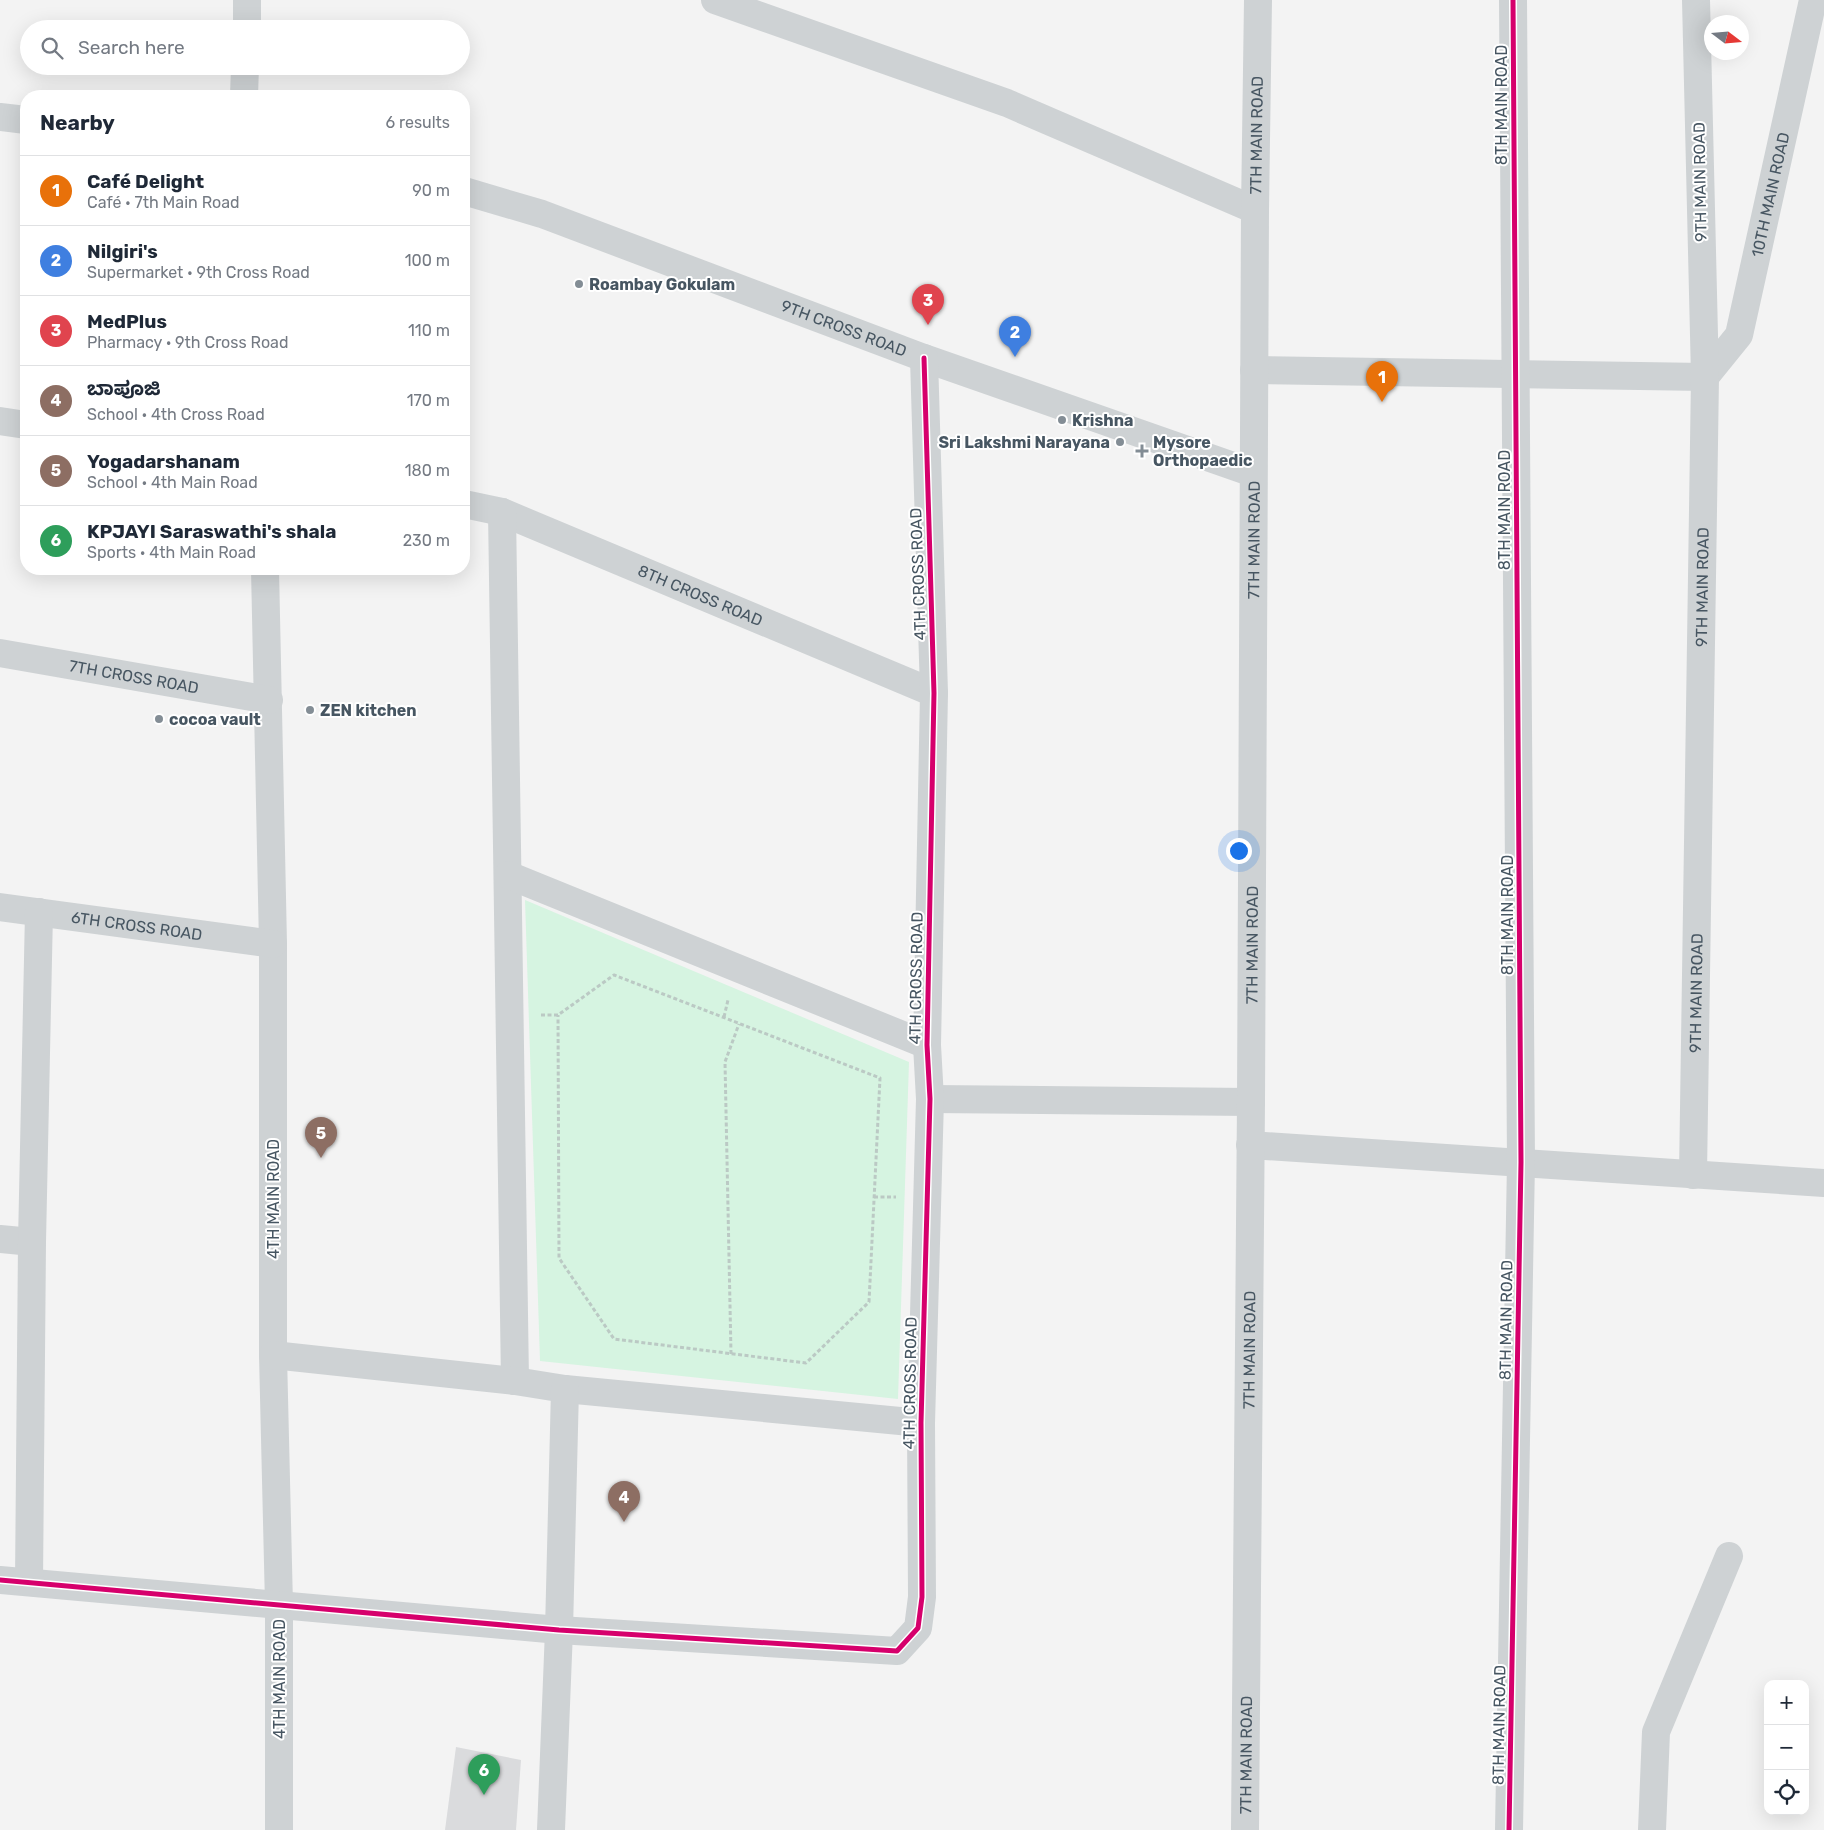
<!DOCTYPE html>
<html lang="en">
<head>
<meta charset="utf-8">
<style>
  :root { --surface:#fff; --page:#f6f6f7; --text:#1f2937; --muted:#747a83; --line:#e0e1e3; --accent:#111827 }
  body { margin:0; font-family:Rubik,"Noto Sans Kannada",sans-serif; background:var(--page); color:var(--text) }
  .controls { position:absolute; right:15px; bottom:15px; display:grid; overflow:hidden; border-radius:10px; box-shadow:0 5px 20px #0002 }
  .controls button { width:45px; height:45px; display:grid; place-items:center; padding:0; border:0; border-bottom:1px solid var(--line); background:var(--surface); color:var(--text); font:25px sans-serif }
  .compass { position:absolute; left:1704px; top:15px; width:45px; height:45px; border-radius:50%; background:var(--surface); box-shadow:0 5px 20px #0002; rotate:106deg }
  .you { position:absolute; left:1238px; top:850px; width:18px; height:18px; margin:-12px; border:4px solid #fff; border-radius:50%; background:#1a73e8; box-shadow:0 0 0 8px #1a73e833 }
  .badge { display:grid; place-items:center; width:32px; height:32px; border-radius:50%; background:var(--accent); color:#fff; font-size:16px; font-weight:700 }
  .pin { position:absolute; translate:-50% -41px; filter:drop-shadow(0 1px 2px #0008) }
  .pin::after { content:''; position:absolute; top:26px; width:18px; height:15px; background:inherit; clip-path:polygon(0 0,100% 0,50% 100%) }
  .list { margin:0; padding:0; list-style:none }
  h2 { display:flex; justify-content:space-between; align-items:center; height:65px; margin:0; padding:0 20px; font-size:21px }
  h2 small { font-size:16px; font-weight:400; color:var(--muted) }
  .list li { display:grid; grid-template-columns:32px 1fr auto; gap:15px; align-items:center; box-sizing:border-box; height:70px; padding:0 20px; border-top:1px solid var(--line) }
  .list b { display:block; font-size:19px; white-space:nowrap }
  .list p { margin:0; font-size:16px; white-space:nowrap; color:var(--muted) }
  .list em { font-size:16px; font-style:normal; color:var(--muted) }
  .icon { flex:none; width:28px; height:28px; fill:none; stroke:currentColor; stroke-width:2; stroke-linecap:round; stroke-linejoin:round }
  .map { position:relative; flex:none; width:1824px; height:1830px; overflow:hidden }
  .search { position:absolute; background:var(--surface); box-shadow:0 5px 20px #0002; left:20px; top:20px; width:450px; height:55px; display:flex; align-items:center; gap:12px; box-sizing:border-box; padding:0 18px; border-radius:28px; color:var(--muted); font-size:19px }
  .panel { position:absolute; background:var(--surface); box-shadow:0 5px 20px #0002; left:20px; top:90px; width:450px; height:485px; border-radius:20px }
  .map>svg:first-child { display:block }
  .green { fill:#d6f4e1 }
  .building { fill:#dadbdd }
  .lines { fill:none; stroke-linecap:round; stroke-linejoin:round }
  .path { stroke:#bbc9c4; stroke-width:3; stroke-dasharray:4 2.5; stroke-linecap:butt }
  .street { stroke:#ced2d4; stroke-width:28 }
  .cycleway-casing { stroke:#fff; stroke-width:8 }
  .cycleway { stroke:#d6006c; stroke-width:5 }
  .poi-dot { fill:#838d95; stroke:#fff; stroke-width:2 }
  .labels { text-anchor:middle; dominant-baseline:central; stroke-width:4; stroke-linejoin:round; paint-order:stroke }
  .street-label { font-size:16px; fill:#475662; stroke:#fff }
  .poi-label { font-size:16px; font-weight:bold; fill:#475662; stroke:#fff; text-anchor:start }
</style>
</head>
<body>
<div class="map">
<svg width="1824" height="1830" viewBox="0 0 1824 1830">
  <rect width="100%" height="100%" fill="#f3f3f3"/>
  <!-- green -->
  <polygon class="green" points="525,900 909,1062 898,1399 540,1361"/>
  <!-- building -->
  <polygon class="building" points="456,1747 521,1760 516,1830 445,1830"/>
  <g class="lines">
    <!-- path -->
    <g class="path">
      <polyline points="541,1015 558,1015 614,975 880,1078 869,1302 806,1363 614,1339 559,1258 558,1015"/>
      <polyline points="724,1017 728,1000"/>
      <polyline points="874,1197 896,1197"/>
      <polyline points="731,1354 725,1062 739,1024"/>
    </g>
    <!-- street -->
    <g class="street">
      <polyline points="715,0 1007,103 1255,210"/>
      <polyline points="247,29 247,0"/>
      <polyline points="244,96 245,66"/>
      <polyline points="0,117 26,120"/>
      <path id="s1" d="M464,191l78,23 382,144 329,115"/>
      <path id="s2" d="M1254,370l451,7 34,-42 74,-335"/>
      <polyline points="0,421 26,425"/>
      <path id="s3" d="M464,504l38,8 432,181"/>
      <polyline points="502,512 515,1381"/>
      <polyline points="265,569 273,944 273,1355 279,1605 279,1830"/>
      <path id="s4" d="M0,653l269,47"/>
      <polyline points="508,875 927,1045"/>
      <path id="s5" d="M0,907l273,37"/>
      <polyline points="930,1099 1251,1102"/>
      <polyline points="1250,1145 1824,1183"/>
      <path id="s6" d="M1693,1175l12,-798 -9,-377"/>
      <polyline points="0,1239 32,1242"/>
      <polyline points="273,1355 515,1381 565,1389 921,1423"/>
      <polyline points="0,1580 559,1630 897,1651 918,1628 922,1597 921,1423 930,1099 927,1045 934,693 924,358"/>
      <polyline points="29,1582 32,1242 39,912"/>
      <polyline points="551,1830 559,1630 565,1389"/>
      <path id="s7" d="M1245,1830l6,-728 4,-892 3,-210"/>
      <polyline points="1509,1830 1521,1162 1513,0"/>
      <polyline points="1652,1830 1656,1732 1729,1556"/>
    </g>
    <!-- cycleway casing -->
    <g class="cycleway-casing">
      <g id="cycleway">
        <polyline points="0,1580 559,1630 897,1651 918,1628 922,1597 921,1423 930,1099 927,1045 934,693 924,358"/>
        <polyline points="1509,1830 1521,1162 1513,0"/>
      </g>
    </g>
    <!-- cycleway -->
    <use href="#cycleway" class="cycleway"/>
  </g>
  <!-- markers -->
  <g class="poi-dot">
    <circle cx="579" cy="284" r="5"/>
    <circle cx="1062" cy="420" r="5"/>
    <circle cx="1120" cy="442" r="5"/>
    <path d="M1139.5 443.5h5v5h5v5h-5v5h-5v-5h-5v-5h5z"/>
    <circle cx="310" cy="710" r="5"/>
    <circle cx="159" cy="719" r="5"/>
  </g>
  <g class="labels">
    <!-- street labels -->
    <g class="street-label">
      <text transform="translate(1501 105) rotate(-90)">8TH MAIN ROAD</text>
      <text stroke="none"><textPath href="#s7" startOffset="1695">7TH MAIN ROAD</textPath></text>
      <text transform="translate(1700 182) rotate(-91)">9TH MAIN ROAD</text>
      <text stroke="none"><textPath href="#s2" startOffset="649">10TH MAIN ROAD</textPath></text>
      <text stroke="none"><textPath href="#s1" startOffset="404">9TH CROSS ROAD</textPath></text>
      <text transform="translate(1504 510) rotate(-90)">8TH MAIN ROAD</text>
      <text stroke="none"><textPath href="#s7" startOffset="1290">7TH MAIN ROAD</textPath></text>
      <text transform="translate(918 574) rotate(-92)">4TH CROSS ROAD</text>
      <text stroke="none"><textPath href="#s6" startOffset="588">9TH MAIN ROAD</textPath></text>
      <text stroke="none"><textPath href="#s3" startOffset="254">8TH CROSS ROAD</textPath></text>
      <text stroke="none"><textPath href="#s4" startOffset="136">7TH CROSS ROAD</textPath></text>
      <text transform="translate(1507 915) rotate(-90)">8TH MAIN ROAD</text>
      <text stroke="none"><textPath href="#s5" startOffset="138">6TH CROSS ROAD</textPath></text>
      <text stroke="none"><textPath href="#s7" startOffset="885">7TH MAIN ROAD</textPath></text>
      <text transform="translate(916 978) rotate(-89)">4TH CROSS ROAD</text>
      <text stroke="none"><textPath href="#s6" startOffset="182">9TH MAIN ROAD</textPath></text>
      <text transform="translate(273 1199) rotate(-90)">4TH MAIN ROAD</text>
      <text transform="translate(1506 1320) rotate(-89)">8TH MAIN ROAD</text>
      <text stroke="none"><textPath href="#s7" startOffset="480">7TH MAIN ROAD</textPath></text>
      <text transform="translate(910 1383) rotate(-89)">4TH CROSS ROAD</text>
      <text transform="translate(279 1679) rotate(-90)">4TH MAIN ROAD</text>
      <text transform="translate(1499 1725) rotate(-89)">8TH MAIN ROAD</text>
      <text stroke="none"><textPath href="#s7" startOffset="75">7TH MAIN ROAD</textPath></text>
    </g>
    <!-- poi labels -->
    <g class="poi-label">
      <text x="589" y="284">Roambay Gokulam</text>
      <text x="1072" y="420">Krishna</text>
      <text x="1110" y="442" text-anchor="end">Sri Lakshmi Narayana</text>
      <text x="1153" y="442">Mysore<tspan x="1153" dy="18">Orthopaedic</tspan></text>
      <text x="320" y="710">ZEN kitchen</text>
      <text x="169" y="719">cocoa vault</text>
    </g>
  </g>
</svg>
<div class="controls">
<button>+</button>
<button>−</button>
<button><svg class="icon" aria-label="locate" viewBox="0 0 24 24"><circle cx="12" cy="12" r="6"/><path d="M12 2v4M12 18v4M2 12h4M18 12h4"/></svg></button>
</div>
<svg class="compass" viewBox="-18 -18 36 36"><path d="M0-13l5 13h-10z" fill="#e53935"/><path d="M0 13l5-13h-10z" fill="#747a83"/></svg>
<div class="you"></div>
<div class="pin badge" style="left:1382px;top:402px;background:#e8710a">1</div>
<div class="pin badge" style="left:1015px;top:357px;background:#3f7fe0">2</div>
<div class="pin badge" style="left:928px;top:325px;background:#e0444e">3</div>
<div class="pin badge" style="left:624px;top:1522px;background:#8d6e63">4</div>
<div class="pin badge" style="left:321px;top:1158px;background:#8d6e63">5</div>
<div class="pin badge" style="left:484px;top:1795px;background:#2e9e5b">6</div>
<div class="search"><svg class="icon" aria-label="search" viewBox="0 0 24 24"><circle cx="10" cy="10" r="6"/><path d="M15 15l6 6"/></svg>Search here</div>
<section class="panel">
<h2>Nearby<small>6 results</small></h2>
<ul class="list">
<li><span class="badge" style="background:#e8710a">1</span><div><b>Café Delight</b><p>Café · 7th Main Road</p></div><em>90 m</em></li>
<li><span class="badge" style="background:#3f7fe0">2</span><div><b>Nilgiri's</b><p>Supermarket · 9th Cross Road</p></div><em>100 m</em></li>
<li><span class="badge" style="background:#e0444e">3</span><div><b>MedPlus</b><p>Pharmacy · 9th Cross Road</p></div><em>110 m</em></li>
<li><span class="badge" style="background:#8d6e63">4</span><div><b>ಬಾಪೂಜಿ</b><p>School · 4th Cross Road</p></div><em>170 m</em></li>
<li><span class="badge" style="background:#8d6e63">5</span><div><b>Yogadarshanam</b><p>School · 4th Main Road</p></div><em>180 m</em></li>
<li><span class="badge" style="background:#2e9e5b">6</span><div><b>KPJAYI Saraswathi's shala</b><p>Sports · 4th Main Road</p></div><em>230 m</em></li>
</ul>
</section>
</div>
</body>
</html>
